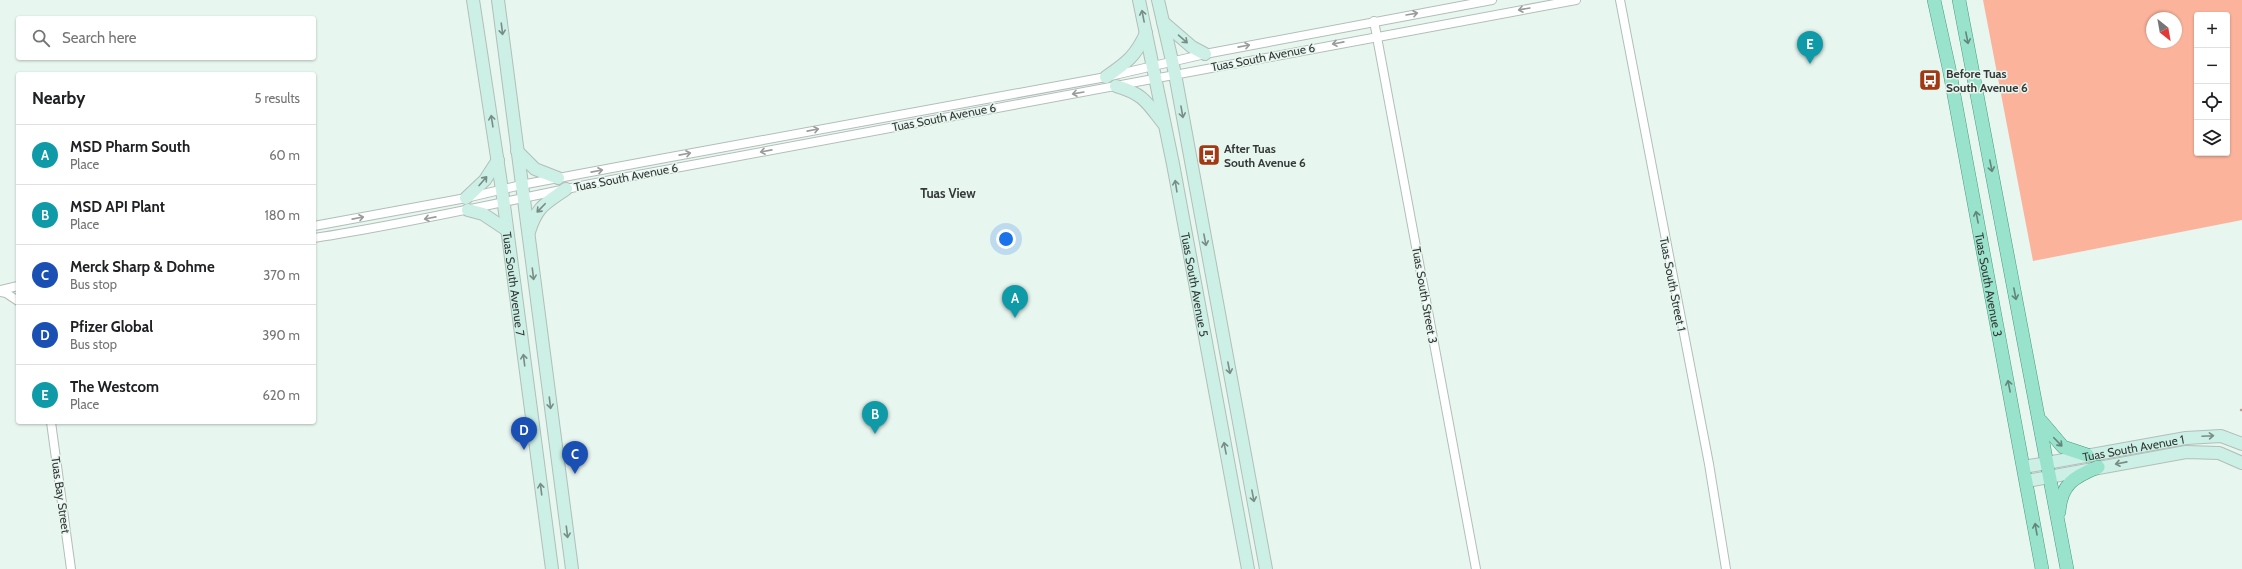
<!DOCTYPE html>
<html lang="en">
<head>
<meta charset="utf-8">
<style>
  :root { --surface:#fff; --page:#f2f2f2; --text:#202124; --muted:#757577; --line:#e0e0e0; --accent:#b45309 }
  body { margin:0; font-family:Cabin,sans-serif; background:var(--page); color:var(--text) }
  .controls { position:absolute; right:12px; top:12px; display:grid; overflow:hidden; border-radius:4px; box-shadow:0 1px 3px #0004 }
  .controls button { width:36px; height:36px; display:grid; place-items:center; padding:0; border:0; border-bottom:1px solid var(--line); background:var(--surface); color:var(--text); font:20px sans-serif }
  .compass { position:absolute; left:2146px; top:12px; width:36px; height:36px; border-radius:50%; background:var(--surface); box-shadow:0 1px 3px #0004; rotate:149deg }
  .you { position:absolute; left:1006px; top:239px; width:14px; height:14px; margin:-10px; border:3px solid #fff; border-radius:50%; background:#1a73e8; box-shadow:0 0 0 6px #1a73e833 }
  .badge { display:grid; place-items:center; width:26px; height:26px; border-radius:50%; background:var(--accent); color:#fff; font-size:13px; font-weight:700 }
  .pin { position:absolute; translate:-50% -33px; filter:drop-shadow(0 1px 2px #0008) }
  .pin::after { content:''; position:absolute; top:21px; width:14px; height:12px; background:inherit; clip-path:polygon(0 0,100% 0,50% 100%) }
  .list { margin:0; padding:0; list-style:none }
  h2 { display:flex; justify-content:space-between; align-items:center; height:52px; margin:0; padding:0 16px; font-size:17px }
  h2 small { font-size:13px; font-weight:400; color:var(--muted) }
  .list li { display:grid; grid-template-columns:26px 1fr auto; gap:12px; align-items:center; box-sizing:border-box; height:60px; padding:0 16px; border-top:1px solid var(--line) }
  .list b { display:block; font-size:15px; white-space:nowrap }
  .list p { margin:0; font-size:13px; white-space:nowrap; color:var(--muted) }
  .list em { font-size:13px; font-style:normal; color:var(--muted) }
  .icon { flex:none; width:22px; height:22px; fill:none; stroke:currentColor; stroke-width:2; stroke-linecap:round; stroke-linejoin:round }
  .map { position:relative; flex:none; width:2242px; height:569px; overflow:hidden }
  .search { position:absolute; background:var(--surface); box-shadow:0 1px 3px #0004; left:16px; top:16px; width:300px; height:44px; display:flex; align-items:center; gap:10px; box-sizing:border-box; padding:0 14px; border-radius:4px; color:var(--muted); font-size:15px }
  .panel { position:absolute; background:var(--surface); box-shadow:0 1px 3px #0004; left:16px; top:72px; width:300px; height:352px; border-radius:4px }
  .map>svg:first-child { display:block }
  .green { fill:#fbb39b; fill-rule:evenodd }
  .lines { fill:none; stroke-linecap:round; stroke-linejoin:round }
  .stream { stroke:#bca096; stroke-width:2.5 }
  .street-casing { stroke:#b2beb9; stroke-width:10 }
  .secondary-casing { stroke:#b2beb9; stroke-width:14 }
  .primary-casing { stroke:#4a9a81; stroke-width:14 }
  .street { stroke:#fff; stroke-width:8 }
  .secondary { stroke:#ccf0e5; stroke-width:12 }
  .primary { stroke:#99e2cb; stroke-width:13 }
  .oneway { stroke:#9a9c9c }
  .oneway2 { stroke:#798c86 }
  .oneway3 { stroke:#62867a }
  .labels { text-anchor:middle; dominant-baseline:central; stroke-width:3; stroke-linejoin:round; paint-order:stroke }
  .street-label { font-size:12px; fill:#353a38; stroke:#e8f6f0 }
  .poi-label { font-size:12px; font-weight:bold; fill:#353a38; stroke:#e8f6f0; text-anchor:start }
  .neighbourhood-label { font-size:13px; font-weight:bold; fill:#353a38; stroke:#e8f6f0 }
</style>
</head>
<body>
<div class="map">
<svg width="2242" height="569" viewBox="0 0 2242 569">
  <rect width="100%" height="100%" fill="#e8f6f0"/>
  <!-- green -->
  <path class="green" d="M1983,0h259v220l-209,41zM2197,15h30v138h-30zM2152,18h24v24h-24z"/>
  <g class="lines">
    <!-- stream -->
    <polyline class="stream" points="2241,410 2242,410"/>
    <!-- street casing -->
    <g class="street-casing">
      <g id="street">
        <polyline points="1620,0 1709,464 1726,569"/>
        <polyline points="1374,21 1476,569"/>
        <polyline points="314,226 466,198 521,185 660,159 1106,77 1205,54 1492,0"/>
        <path d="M314,238c98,-15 195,-38 292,-57l970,-181"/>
        <polyline points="0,290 18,286"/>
        <polyline points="0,292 6,293 18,301"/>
        <polyline points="51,422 71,569"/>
      </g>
    </g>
    <!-- secondary casing -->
    <g class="secondary-casing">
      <g id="secondary">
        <path id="s1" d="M473,0l29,190 50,379"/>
        <polyline points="498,0 572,569"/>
        <path id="s2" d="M1139,0l34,164 75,405"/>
        <polyline points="1158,0 1175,74 1266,569"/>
        <polyline points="1163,22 1192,47 1205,54"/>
        <path d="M1106,77c20,-14 30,-21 40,-44"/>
        <path d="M1116,86c27,8 30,15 47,37"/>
        <polyline points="517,151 535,169 558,178"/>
        <polyline points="466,198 485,180 498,160"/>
        <polyline points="468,210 483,214 507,230"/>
        <path d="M529,232c8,-26 16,-28 37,-43"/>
        <path id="s3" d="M2024,467l162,-29 35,-2 21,8"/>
        <polyline points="2027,481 2186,452 2219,453 2242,463"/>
      </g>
    </g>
    <!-- primary casing -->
    <g class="primary-casing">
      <g id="primary">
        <path id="s4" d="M1934,0l15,68 93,501"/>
        <polyline points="1959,0 2067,569"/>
        <polyline points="2041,421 2063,447 2087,455"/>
        <path d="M2059,512c2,-28 15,-35 39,-45"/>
      </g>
    </g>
    <!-- street -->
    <use href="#street" class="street"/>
    <!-- secondary -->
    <use href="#secondary" class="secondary"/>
    <!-- primary -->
    <use href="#primary" class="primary"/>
  </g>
  <!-- one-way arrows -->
  <defs><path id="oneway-shaft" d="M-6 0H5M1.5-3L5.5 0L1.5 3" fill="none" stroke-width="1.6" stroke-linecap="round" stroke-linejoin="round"/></defs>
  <g class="oneway">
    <use href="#oneway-shaft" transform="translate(1524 9) rotate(170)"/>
    <use href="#oneway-shaft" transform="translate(1412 14) rotate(-10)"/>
    <use href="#oneway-shaft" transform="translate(1338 43) rotate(169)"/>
    <use href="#oneway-shaft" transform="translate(1244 46) rotate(-11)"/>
    <use href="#oneway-shaft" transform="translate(1078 93) rotate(170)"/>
    <use href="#oneway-shaft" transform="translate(813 130) rotate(-11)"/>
    <use href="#oneway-shaft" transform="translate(766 151) rotate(169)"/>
    <use href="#oneway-shaft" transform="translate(685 154) rotate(-11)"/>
    <use href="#oneway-shaft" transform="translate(597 171) rotate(-11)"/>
    <use href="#oneway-shaft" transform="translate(358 218) rotate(-11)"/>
    <use href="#oneway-shaft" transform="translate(430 218) rotate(169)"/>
  </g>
  <g class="oneway2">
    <use href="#oneway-shaft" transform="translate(1143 16) rotate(-101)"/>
    <use href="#oneway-shaft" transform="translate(502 29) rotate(83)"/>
    <use href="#oneway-shaft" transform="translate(1183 39) rotate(41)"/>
    <use href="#oneway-shaft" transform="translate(1182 112) rotate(80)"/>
    <use href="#oneway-shaft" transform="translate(492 121) rotate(-99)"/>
    <use href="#oneway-shaft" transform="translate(483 181) rotate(-49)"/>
    <use href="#oneway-shaft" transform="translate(1176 186) rotate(-99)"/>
    <use href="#oneway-shaft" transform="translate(541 208) rotate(134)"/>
    <use href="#oneway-shaft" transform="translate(1205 240) rotate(79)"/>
    <use href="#oneway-shaft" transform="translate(533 274) rotate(83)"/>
    <use href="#oneway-shaft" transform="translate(524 360) rotate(-97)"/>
    <use href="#oneway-shaft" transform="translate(1229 368) rotate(79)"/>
    <use href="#oneway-shaft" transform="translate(550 403) rotate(83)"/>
    <use href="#oneway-shaft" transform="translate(2208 436) rotate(-3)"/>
    <use href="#oneway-shaft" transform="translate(1225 448) rotate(-101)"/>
    <use href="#oneway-shaft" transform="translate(2121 463) rotate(169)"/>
    <use href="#oneway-shaft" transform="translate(541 489) rotate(-97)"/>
    <use href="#oneway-shaft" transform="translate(1253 496) rotate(79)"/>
    <use href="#oneway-shaft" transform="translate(567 532) rotate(83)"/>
  </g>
  <g class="oneway3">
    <use href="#oneway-shaft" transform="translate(1967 38) rotate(79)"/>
    <use href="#oneway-shaft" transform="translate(1991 166) rotate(79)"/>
    <use href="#oneway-shaft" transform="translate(1977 217) rotate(-101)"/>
    <use href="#oneway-shaft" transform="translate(2015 294) rotate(79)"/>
    <use href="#oneway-shaft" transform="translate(2009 386) rotate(-101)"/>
    <use href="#oneway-shaft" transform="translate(2058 442) rotate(46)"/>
    <use href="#oneway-shaft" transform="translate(2036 529) rotate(-100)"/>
  </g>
  <!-- icons -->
  <defs>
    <g id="bus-square" transform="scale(1.15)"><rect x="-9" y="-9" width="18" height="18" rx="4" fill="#a03a14" stroke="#e8f6f0"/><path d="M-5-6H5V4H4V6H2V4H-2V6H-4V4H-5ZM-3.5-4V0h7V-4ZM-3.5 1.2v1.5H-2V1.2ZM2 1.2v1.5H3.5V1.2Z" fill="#fff"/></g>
  </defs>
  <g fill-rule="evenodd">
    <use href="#bus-square" x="1930" y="80"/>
    <use href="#bus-square" x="1209" y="155"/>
  </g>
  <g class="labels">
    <!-- street labels -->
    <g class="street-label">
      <text transform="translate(1263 57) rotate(-11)">Tuas South Avenue 6</text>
      <text transform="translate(944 117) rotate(-11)">Tuas South Avenue 6</text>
      <text transform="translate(626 177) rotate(-11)">Tuas South Avenue 6</text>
      <text stroke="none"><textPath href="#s1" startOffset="287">Tuas South Avenue 7</textPath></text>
      <text stroke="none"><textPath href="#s2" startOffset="290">Tuas South Avenue 5</textPath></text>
      <text transform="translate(1673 284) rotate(79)">Tuas South Street 1</text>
      <text stroke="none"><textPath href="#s4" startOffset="290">Tuas South Avenue 3</textPath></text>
      <text transform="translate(1425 295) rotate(80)">Tuas South Street 3</text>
      <text stroke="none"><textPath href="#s3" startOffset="111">Tuas South Avenue 1</textPath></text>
      <text transform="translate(61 495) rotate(82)">Tuas Bay Street</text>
    </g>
    <!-- poi labels -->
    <g class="poi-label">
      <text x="1946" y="73">Before Tuas<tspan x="1946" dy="14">South Avenue 6</tspan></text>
      <text x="1224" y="148">After Tuas<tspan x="1224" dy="14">South Avenue 6</tspan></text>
    </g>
    <!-- neighbourhood labels -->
    <g class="neighbourhood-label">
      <text x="948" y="193">Tuas View</text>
    </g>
  </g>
</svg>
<div class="controls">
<button>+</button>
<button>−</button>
<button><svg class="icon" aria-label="locate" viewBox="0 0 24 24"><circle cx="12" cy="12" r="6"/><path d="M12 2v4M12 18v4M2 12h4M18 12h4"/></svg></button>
<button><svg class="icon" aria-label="layers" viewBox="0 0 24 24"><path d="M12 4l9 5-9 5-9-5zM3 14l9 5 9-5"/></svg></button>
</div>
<svg class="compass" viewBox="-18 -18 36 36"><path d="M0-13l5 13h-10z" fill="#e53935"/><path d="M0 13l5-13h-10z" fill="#757577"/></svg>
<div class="you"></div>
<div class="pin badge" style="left:1015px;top:318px;background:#0f9aa8">A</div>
<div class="pin badge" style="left:875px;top:434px;background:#0f9aa8">B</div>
<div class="pin badge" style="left:575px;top:474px;background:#1a4fb4">C</div>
<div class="pin badge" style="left:524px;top:450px;background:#1a4fb4">D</div>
<div class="pin badge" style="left:1810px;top:64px;background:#0f9aa8">E</div>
<div class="search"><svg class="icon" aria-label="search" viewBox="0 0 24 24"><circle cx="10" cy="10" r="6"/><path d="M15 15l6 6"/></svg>Search here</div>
<section class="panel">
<h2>Nearby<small>5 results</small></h2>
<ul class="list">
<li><span class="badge" style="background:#0f9aa8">A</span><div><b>MSD Pharm South</b><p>Place</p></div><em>60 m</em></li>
<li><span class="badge" style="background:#0f9aa8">B</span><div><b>MSD API Plant</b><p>Place</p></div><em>180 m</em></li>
<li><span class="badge" style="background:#1a4fb4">C</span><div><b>Merck Sharp &amp; Dohme</b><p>Bus stop</p></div><em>370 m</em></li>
<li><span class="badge" style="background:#1a4fb4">D</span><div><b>Pfizer Global</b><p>Bus stop</p></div><em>390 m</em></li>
<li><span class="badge" style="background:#0f9aa8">E</span><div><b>The Westcom</b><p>Place</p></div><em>620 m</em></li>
</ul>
</section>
</div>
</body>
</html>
